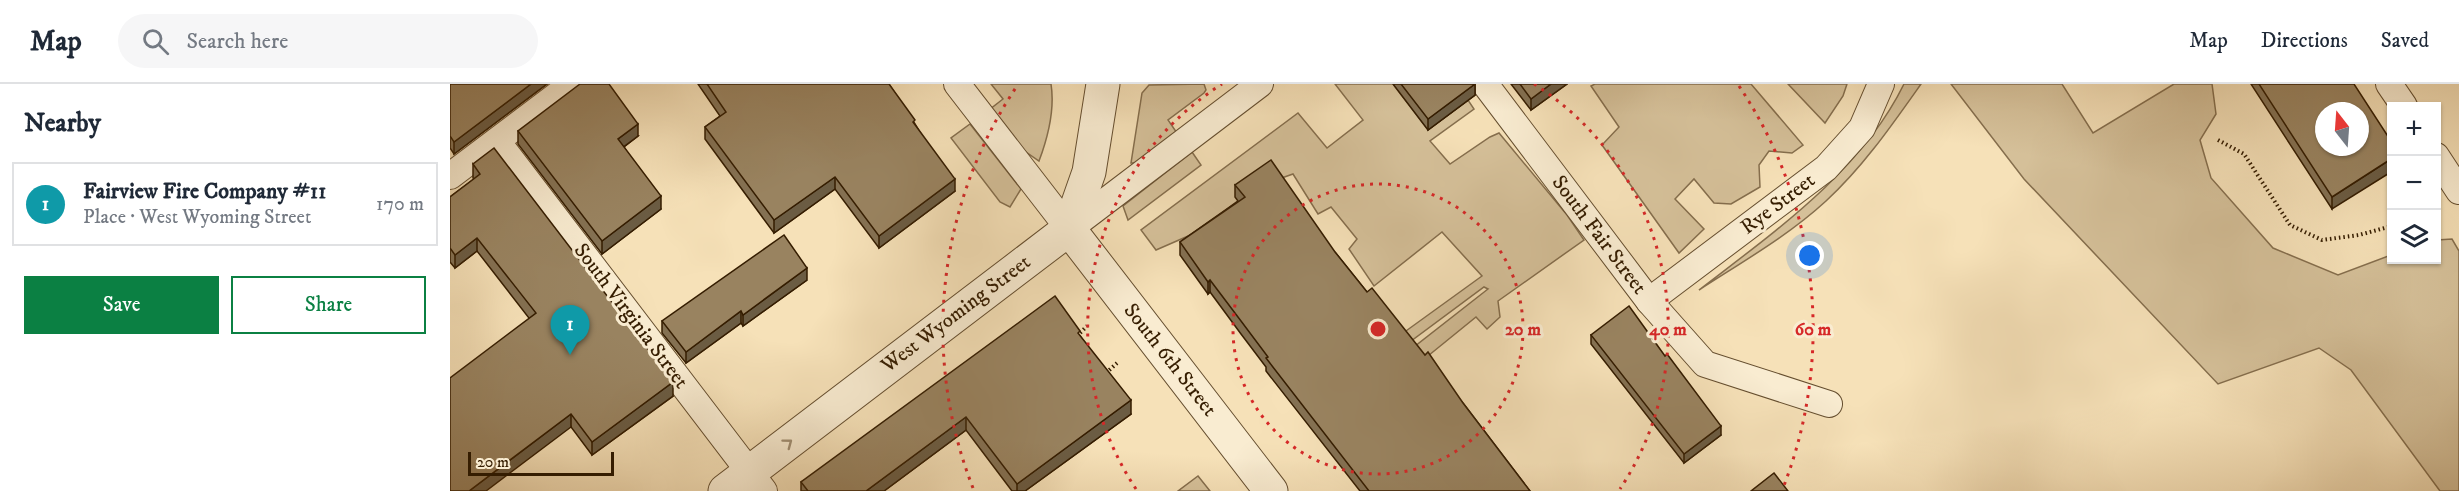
<!DOCTYPE html>
<html lang="en">
<head>
<meta charset="utf-8">
<style>
  :root { --surface:#fff; --page:#f6f6f7; --text:#1f2937; --muted:#747a83; --line:#e0e1e3; --accent:#0b8043 }
  body { margin:0; font-family:"IM FELL DW Pica",serif; background:var(--page); color:var(--text) }
  .controls { position:absolute; right:18px; top:18px; display:grid; overflow:hidden; border-radius:0px; box-shadow:0 2px 4px #0004 }
  .controls button { width:54px; height:54px; display:grid; place-items:center; padding:0; border:0; border-bottom:2px solid var(--line); background:var(--surface); color:var(--text); font:30px sans-serif }
  .compass { position:absolute; left:1865px; top:18px; width:54px; height:54px; border-radius:50%; background:var(--surface); box-shadow:0 2px 4px #0004; rotate:343deg }
  .scale { position:absolute; left:18px; bottom:15px; width:146px; box-sizing:border-box; padding-left:6px; border:3px solid #351d01; border-top:0; font-size:16px; line-height:21px; white-space:nowrap; color:#351d01; -webkit-text-stroke:4px #f9ecd1; paint-order:stroke }
  .you { position:absolute; left:1360px; top:172px; width:21px; height:21px; margin:-15px; border:4px solid #fff; border-radius:50%; background:#1a73e8; box-shadow:0 0 0 9px #1a73e833 }
  .badge { display:grid; place-items:center; width:39px; height:39px; border-radius:50%; background:var(--accent); color:#fff; font-size:20px; font-weight:700 }
  .pin { position:absolute; translate:-50% -50px; filter:drop-shadow(0 2px 3px #0008) }
  .pin::after { content:''; position:absolute; top:32px; width:21px; height:18px; background:inherit; clip-path:polygon(0 0,100% 0,50% 100%) }
  .list { margin:0; padding:0; list-style:none }
  h2 { display:flex; justify-content:space-between; align-items:center; height:78px; margin:0; padding:0 24px; font-size:26px }
  h2 small { font-size:20px; font-weight:400; color:var(--muted) }
  .list li { display:grid; grid-template-columns:39px 1fr auto; gap:18px; align-items:center; box-sizing:border-box; height:84px; margin:0 12px 12px; padding:0 12px; border:2px solid var(--line); border-radius:0px }
  .list b { display:block; font-size:22px; white-space:nowrap }
  .list p { margin:0; font-size:20px; white-space:nowrap; color:var(--muted) }
  .list em { font-size:20px; font-style:normal; color:var(--muted) }
  .actions { display:flex; gap:12px; padding:18px 24px }
  .actions a { flex:1; padding:14px 0; border:2px solid var(--accent); border-radius:0px; text-align:center; font-size:21px; color:var(--accent) }
  .actions .main { background:var(--accent); color:#fff }
  .icon { flex:none; width:33px; height:33px; fill:none; stroke:currentColor; stroke-width:2; stroke-linecap:round; stroke-linejoin:round }
  .map { position:relative; flex:none; width:2009px; height:407px; overflow:hidden }
  header { display:flex; align-items:center; gap:36px; box-sizing:border-box; height:84px; padding:0 30px; background:var(--surface); border-bottom:2px solid var(--line) }
  header strong { font-size:28px }
  nav { display:flex; gap:33px; margin-inline-start:auto; font-size:21px }
  .search { width:420px; height:54px; background:var(--page); display:flex; align-items:center; gap:15px; box-sizing:border-box; padding:0 21px; border-radius:33px; color:var(--muted); font-size:22px }
  main { display:flex }
  aside { flex:1; background:var(--surface) }
  .map>svg:first-child { display:block }
  .green { fill:#d5c099; stroke:#856e4d; stroke-width:1.5 }
  .lines { fill:none; stroke-linecap:round; stroke-linejoin:round }
  .service-casing { stroke:#654e2f; stroke-width:28 }
  .minor-casing { stroke:#654e2f; stroke-width:35 }
  .path { stroke:#351d01; stroke-width:4; stroke-dasharray:1.5 3; stroke-linecap:butt }
  .service { stroke:#f9ecd1; stroke-width:26 }
  .minor { stroke:#f9ecd1; stroke-width:33 }
  .wall { fill:#847153; stroke:#351d01; stroke-width:1.5 }
  .shaded-wall { fill:#6b5c43; stroke:#351d01; stroke-width:1.5 }
  .building { fill:#998360; stroke:#351d01; stroke-width:1.5; fill-rule:evenodd }
  .oneway { stroke:#a18f73 }
  .ring { fill:none; stroke:#d62828; stroke-width:3; stroke-dasharray:3 6 }
  .labels { text-anchor:middle; dominant-baseline:central; stroke-width:6; stroke-linejoin:round; paint-order:stroke }
  .street-label { font-size:21px; fill:#351d01; stroke:#f9ecd1 }
  .centre { fill:#d62828; stroke:#f9ecd1; stroke-width:3 }
  .ring-label { font-size:18px; text-anchor:middle; font-weight:bold; fill:#d62828; stroke:#f9ecd1; stroke-width:6; stroke-linejoin:round; paint-order:stroke }
</style>
</head>
<body>
<header>
<strong>Map</strong>
<div class="search"><svg class="icon" aria-label="search" viewBox="0 0 24 24"><circle cx="10" cy="10" r="6"/><path d="M15 15l6 6"/></svg>Search here</div>
<nav><a>Map</a><a>Directions</a><a>Saved</a></nav>
</header>
<main>
<aside>
<h2>Nearby<small></small></h2>
<ul class="list">
<li><span class="badge" style="background:#0f9aa8">1</span><div><b>Fairview Fire Company #11</b><p>Place · West Wyoming Street</p></div><em>170 m</em></li>
</ul>
<div class="actions"><a class="main">Save</a><a>Share</a></div>
</aside>
<div class="map">
<svg width="2009" height="407" viewBox="0 0 2009 407">
  <rect width="100%" height="100%" fill="#f6e1b8"/>
  <filter id="stains"><feTurbulence type="fractalNoise" baseFrequency=".00333" numOctaves="4"/><feColorMatrix values="0 0 0 0 .2 0 0 0 0 .09 0 0 0 0 .02 0 0 0 .5 -.17"/></filter>
  <radialGradient id="worn" r=".72"><stop offset=".6" stop-color="#630" stop-opacity="0"/><stop offset="1" stop-color="#630" stop-opacity=".3"/></radialGradient>
  <!-- green -->
  <g class="green">
    <path d="M541,0h60c4,25 -3,53 -12,77l-26,-18 -24,-33 14,-11z"/>
    <polygon points="754,0 756,6 754,9 718,36 727,49 685,79 681,79 692,9 699,1"/>
    <polygon points="885,0 943,0 978,46 1018,16 1024,25 980,57 1000,80 1040,53 1049,49 1117,131 1134,156 1048,217 1050,233 1037,245 1026,233 973,276 964,263 1038,205 1034,203 957,260 949,252 1032,192 992,148 924,202 899,165 907,155 881,123 868,130 843,90 826,96 788,117 745,149 706,166 691,146 848,29 877,64 913,36"/>
    <polygon points="1145,0 1301,0 1353,61 1342,69 1319,67 1309,81 1310,103 1281,120 1264,119 1244,95 1225,115 1254,145 1229,169 1152,61 1169,43 1141,2"/>
    <polygon points="1338,0 1397,0 1393,12 1375,39"/>
    <path d="M1454,0h17c-29,41 -58,83 -95,117 -38,35 -84,61 -127,89 75,-58 162,-118 205,-206z"/>
    <polygon points="1501,0 1612,0 1643,49 1724,0 1762,0 1766,30 1750,56 1761,94 1823,164 1888,191 1941,171 1942,176 1986,176 1987,156 2002,155 2009,167 2009,407 1990,407 1901,286 1869,264 1768,300 1574,95"/>
    <polygon points="520,40 571,105 560,123 550,118 501,54"/>
    <polygon points="742,68 751,81 678,136 673,122"/>
    <polygon points="748,392 760,407 728,407"/>
  </g>
  <g class="lines">
    <!-- service casing -->
    <g class="service-casing">
      <g id="service">
        <polyline points="507,0 619,145 810,0"/>
        <polyline points="1035,0 1199,217 1255,280 1379,320"/>
        <polyline points="1939,0 1954,22"/>
        <polyline points="47,57 314,407"/>
        <polyline points="1986,72 2009,107"/>
        <polyline points="0,92 122,0"/>
        <polyline points="1199,217 1376,84 1412,44 1431,0"/>
      </g>
    </g>
    <!-- minor casing -->
    <g class="minor-casing">
      <g id="minor">
        <polyline points="619,145 821,407"/>
        <polyline points="275,407 619,145 639,88 653,0"/>
      </g>
    </g>
    <!-- path -->
    <g class="path">
      <polyline points="1768,56 1794,70 1840,141 1872,156 1909,151 1942,142"/>
      <polyline points="627,252 637,242"/>
      <polyline points="656,289 667,279"/>
    </g>
    <!-- service -->
    <use href="#service" class="service"/>
    <!-- minor -->
    <use href="#minor" class="minor"/>
  </g>
  <!-- wall -->
  <g class="wall">
    <polygon points="0,0 97,0 4,70 0,64"/>
    <polygon points="248,0 439,0 465,40 505,107 429,164 385,105 324,149 255,55 255,43 270,32"/>
    <polygon points="943,0 1025,0 1025,11 978,46"/>
    <polygon points="1061,0 1117,0 1081,26"/>
    <polygon points="1801,0 1904,0 1882,125"/>
    <polygon points="68,47 188,52 174,63 211,125 152,170 68,60"/>
    <polygon points="23,80 223,312 142,371 121,343 79,234 27,167 5,184 0,178 0,113 24,95 23,94"/>
    <polygon points="785,101 885,168 917,208 1013,319 1080,407 910,407 816,287 816,283 791,250 760,208 758,210 730,171 730,158 788,117 785,113"/>
    <polygon points="357,196 293,242 291,239 236,279 212,249 212,237"/>
    <polygon points="1141,251 1215,272 1271,351 1234,379 1141,260"/>
    <polygon points="630,252 681,330 575,407 562,407 516,346 434,407 351,407 351,398"/>
  </g>
  <!-- shaded-wall -->
  <g class="shaded-wall">
    <polygon points="81,0 97,0 4,70 4,58"/>
    <polygon points="1025,0 1025,11 978,46 978,35"/>
    <polygon points="1101,0 1117,0 1081,26 1081,15"/>
    <polygon points="188,40 188,52 168,67 168,55"/>
    <polygon points="1941,75 1941,88 1882,125 1882,113"/>
    <polygon points="385,93 385,105 324,149 324,136"/>
    <polygon points="505,95 505,107 429,164 429,152"/>
    <polygon points="211,112 211,125 152,170 152,157"/>
    <polygon points="27,154 27,167 5,184 5,171"/>
    <polygon points="357,184 357,196 293,242 293,231"/>
    <polygon points="760,196 760,208 758,210 758,198"/>
    <polygon points="291,227 291,239 236,279 236,268"/>
    <polygon points="223,298 223,312 142,371 142,358"/>
    <polygon points="681,316 681,330 575,407 567,407 567,400"/>
    <polygon points="121,330 121,343 36,407 19,407"/>
    <polygon points="516,333 516,346 434,407 416,407"/>
    <polygon points="1271,342 1271,351 1234,379 1234,370"/>
  </g>
  <!-- building -->
  <g class="building">
    <polygon points="0,0 81,0 4,58 0,52"/>
    <polygon points="130,0 159,0 188,40 168,55 211,112 152,157 68,47"/>
    <polygon points="257,0 439,0 465,36 463,38 505,95 429,152 385,93 324,136 255,43 276,28"/>
    <polygon points="951,0 1025,0 978,35"/>
    <polygon points="1070,0 1101,0 1081,15"/>
    <path d="M1809,0h95l37,57v18l-59,38zM1874,27h36v36h-36z"/>
    <polygon points="44,64 223,298 142,358 121,330 19,407 0,407 0,294 86,229 27,154 5,171 0,164 0,113 30,90 23,80"/>
    <polygon points="821,76 885,168 917,208 922,204 975,271 978,268 1013,319 1080,407 919,407 816,274 818,273 791,237 760,196 758,198 730,158 795,113 785,101"/>
    <polygon points="334,151 357,184 293,231 291,227 236,268 212,237"/>
    <polygon points="605,212 630,247 628,249 681,316 567,400 516,333 416,407 358,407 351,398"/>
    <polygon points="1179,222 1215,272 1217,270 1271,342 1234,370 1141,251"/>
    <polygon points="1324,389 1338,407 1301,407"/>
  </g>
  <!-- one-way arrows -->
  <defs><path id="oneway-chevron" d="M-2-3.5L2.5 0L-2 3.5" fill="none" stroke-width="1.6" stroke-linecap="round" stroke-linejoin="round" transform="scale(1.5)"/></defs>
  <use class="oneway" href="#oneway-chevron" transform="translate(338 359) rotate(-37)"/>
  <!-- distance rings -->
  <g class="ring">
    <circle cx="928" cy="245" r="145"/>
    <path d="M686 405A290 290 0 0 1 772 0M1084 0A290 290 0 0 1 1170 405"/>
    <path d="M523 404A435 435 0 0 1 567 2M1289 2A435 435 0 0 1 1333 404"/>
  </g>
  <g class="labels">
    <!-- street labels -->
    <g class="street-label">
      <text transform="translate(1328 120) rotate(-37)">Rye Street</text>
      <text transform="translate(1149 151) rotate(53)">South Fair Street</text>
      <text transform="translate(506 230) rotate(-37)">West Wyoming Street</text>
      <text transform="translate(181 232) rotate(53)">South Virginia Street</text>
      <text transform="translate(720 276) rotate(52)">South 6th Street</text>
    </g>
  </g>
  <circle cx="928" cy="245" r="9" class="centre"/>
  <g class="ring-label">
    <text x="1073" y="251">20 m</text>
    <text x="1218" y="251">40 m</text>
    <text x="1363" y="251">60 m</text>
  </g>
  <rect width="100%" height="100%" filter="url(#stains)"/>
  <rect width="100%" height="100%" fill="url(#worn)"/>
</svg>
<div class="controls">
<button>+</button>
<button>−</button>
<button><svg class="icon" aria-label="layers" viewBox="0 0 24 24"><path d="M12 4l9 5-9 5-9-5zM3 14l9 5 9-5"/></svg></button>
</div>
<svg class="compass" viewBox="-18 -18 36 36"><path d="M0-13l5 13h-10z" fill="#e53935"/><path d="M0 13l5-13h-10z" fill="#747a83"/></svg>
<div class="scale">20 m</div>
<div class="you"></div>
<div class="pin badge" style="left:120px;top:271px;background:#0f9aa8">1</div>
</div>
</main>
</body>
</html>
